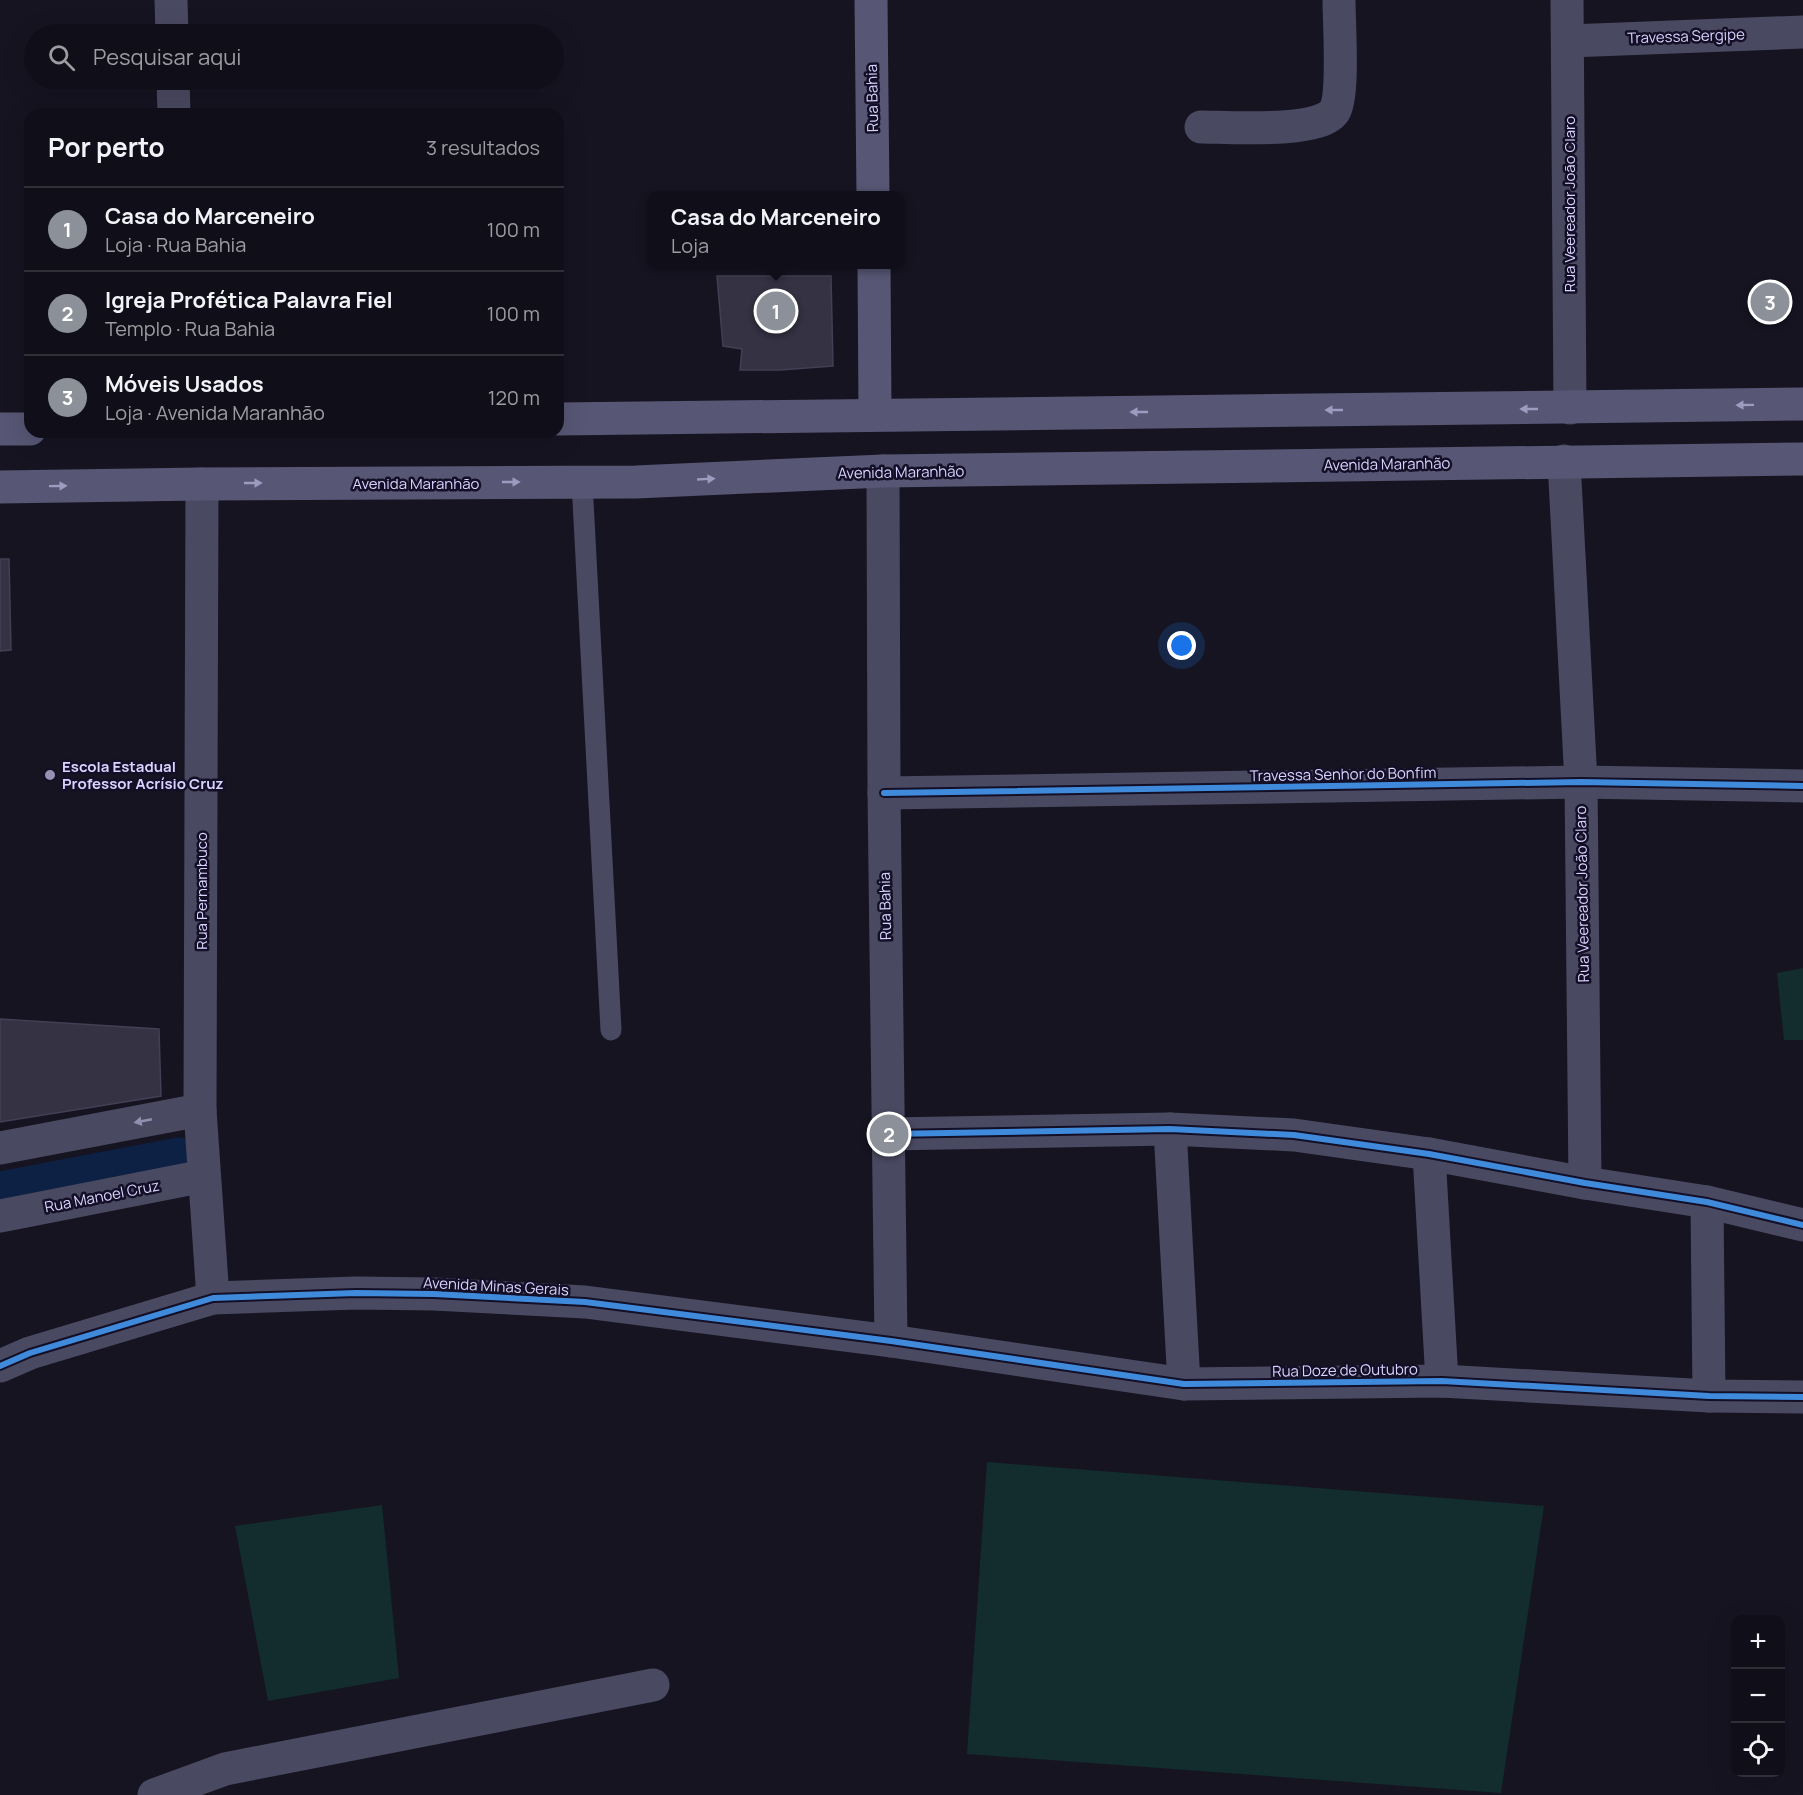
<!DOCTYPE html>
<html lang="pt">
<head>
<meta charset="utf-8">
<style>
  :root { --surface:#100f19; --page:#191822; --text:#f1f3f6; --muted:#9c9ca2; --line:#302f38; --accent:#8c9099 }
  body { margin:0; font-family:Manrope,sans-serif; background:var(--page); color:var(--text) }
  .controls { position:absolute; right:18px; bottom:18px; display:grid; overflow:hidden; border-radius:12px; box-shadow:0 6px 24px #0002 }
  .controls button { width:54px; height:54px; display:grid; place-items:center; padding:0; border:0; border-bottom:2px solid var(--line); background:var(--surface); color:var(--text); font:30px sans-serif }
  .you { position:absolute; left:1182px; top:646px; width:21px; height:21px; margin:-15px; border:4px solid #fff; border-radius:50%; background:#1a73e8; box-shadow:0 0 0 9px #1a73e833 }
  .badge { display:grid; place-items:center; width:39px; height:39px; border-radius:50%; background:var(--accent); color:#fff; font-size:20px; font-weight:700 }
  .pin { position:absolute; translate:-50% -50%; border:3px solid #fff; box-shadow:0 2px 6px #0006 }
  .popup { position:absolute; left:647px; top:191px; width:258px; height:78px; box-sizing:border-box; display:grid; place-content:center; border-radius:12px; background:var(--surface); filter:drop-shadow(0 2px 4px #0005); font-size:20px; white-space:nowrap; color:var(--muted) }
  .popup b { font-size:22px; color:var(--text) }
  .popup::after { content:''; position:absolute; left:50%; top:100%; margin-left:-12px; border:12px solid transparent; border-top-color:var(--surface) }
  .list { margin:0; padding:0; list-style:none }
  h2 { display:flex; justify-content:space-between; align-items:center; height:78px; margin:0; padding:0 24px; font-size:26px }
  h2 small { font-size:20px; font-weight:400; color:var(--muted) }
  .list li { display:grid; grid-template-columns:39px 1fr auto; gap:18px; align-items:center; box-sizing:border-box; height:84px; padding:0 24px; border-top:2px solid var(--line) }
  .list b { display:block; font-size:22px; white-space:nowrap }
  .list p { margin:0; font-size:20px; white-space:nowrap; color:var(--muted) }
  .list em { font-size:20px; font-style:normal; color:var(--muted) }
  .icon { flex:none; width:33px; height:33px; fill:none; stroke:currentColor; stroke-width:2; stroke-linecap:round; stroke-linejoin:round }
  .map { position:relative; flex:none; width:1803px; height:1795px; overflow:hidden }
  .search { position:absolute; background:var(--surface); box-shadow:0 6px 24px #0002; left:24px; top:24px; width:540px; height:66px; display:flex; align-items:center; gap:15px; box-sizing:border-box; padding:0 21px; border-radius:33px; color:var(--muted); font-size:22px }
  .panel { position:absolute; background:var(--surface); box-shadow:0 6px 24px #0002; left:24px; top:108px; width:540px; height:330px; border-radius:18px }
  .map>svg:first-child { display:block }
  .green { fill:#132c2d }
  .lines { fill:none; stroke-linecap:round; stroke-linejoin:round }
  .canal { stroke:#0d2144; stroke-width:39 }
  .building { fill:#343243; stroke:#433f54; stroke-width:1.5 }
  .lane { stroke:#4a4962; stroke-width:21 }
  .street { stroke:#4a4962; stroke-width:33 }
  .secondary { stroke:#575674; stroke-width:33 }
  .cycleway-casing { stroke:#130f26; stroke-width:10 }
  .cycleway { stroke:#408adc; stroke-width:6 }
  .oneway { fill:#9e9bc0 }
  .oneway2 { fill:#928eb0 }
  .poi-dot { fill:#9591b1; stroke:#130f26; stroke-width:2 }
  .labels { text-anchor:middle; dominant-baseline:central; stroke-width:5; stroke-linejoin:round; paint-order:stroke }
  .street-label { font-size:15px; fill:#d9d4ff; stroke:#130f26 }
  .poi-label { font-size:15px; font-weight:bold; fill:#d9d4ff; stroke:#130f26; text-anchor:start }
</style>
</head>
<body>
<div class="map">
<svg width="1803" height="1795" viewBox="0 0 1803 1795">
  <rect width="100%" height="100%" fill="#161421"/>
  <!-- green -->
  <g class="green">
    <polygon points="1803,968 1803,1040 1784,1040 1777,973"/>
    <polygon points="987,1462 1544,1506 1501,1793 967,1754"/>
    <polygon points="382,1505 399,1678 268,1701 235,1526"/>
  </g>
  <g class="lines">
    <!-- canal -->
    <polyline class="canal" points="0,1191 179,1157"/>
  </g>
  <!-- building -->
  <g class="building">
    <polygon points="717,276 831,276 833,366 780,370 740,370 742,349 723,346"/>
    <polygon points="0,559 9,559 11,650 0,651"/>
    <polygon points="0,1019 159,1029 161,1096 0,1122"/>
  </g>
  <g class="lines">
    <!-- lane -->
    <polyline class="lane" points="582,482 611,1030"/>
    <!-- street -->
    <g class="street">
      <polyline points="171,0 172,34"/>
      <polyline points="1567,0 1570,408"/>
      <polyline points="1569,41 1803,32"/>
      <polyline points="173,80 174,114"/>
      <path d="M1201,127c26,0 122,7 134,-17 9,-17 4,-87 4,-110"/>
      <polyline points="1564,461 1581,782 1585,1183"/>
      <polyline points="883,471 884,793 891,1341"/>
      <polyline points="202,484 200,1110 213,1298"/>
      <polyline points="884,793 1581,782 1803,786"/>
      <polyline points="1170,1129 1184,1384"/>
      <polyline points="889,1134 1170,1129 1294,1135 1429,1154 1585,1183 1707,1202 1803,1225"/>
      <polyline points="0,1148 200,1110"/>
      <polyline points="1429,1154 1442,1381"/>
      <polyline points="1707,1202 1709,1396"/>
      <polyline points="0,1216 204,1176"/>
      <polyline points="0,1366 30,1353 213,1298 356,1293 434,1294 585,1302 891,1341 1184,1384 1442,1381 1709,1396 1803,1397"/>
      <polyline points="154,1795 225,1769 653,1685"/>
    </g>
    <!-- secondary -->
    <g class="secondary">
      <polyline points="871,0 873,196"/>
      <polyline points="874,264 875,414"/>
      <path d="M558,419c415,-7 830,-7 1245,-15"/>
      <polyline points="0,429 30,429"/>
      <polyline points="0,487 202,484 636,482 883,471 1803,459"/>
    </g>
    <!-- cycleway casing -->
    <g class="cycleway-casing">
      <g id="cycleway">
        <polyline points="884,793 1581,782 1803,786"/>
        <polyline points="889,1134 1170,1129 1294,1135 1429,1154 1585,1183 1707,1202 1803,1225"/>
        <polyline points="0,1366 30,1353 213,1298 356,1293 434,1294 585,1302 891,1341 1184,1384 1442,1381 1709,1396 1803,1397"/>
      </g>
    </g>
    <!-- cycleway -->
    <use href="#cycleway" class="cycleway"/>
  </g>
  <!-- one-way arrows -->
  <defs><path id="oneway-solid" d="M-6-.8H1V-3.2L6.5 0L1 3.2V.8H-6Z" transform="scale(1.5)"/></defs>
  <g class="oneway">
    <use href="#oneway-solid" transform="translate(1745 405) rotate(179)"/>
    <use href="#oneway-solid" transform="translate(1529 409) rotate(180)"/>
    <use href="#oneway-solid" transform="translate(1334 410) rotate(180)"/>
    <use href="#oneway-solid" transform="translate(1139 412) rotate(180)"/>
    <use href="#oneway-solid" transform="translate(706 479) rotate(-3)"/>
    <use href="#oneway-solid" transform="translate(511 482)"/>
    <use href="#oneway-solid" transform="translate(253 483)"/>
    <use href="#oneway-solid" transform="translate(58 486) rotate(-1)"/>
  </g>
  <use class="oneway2" href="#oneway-solid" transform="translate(143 1121) rotate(169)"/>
  <!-- markers -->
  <circle class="poi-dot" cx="50" cy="775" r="6"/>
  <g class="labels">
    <!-- street labels -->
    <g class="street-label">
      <text transform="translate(1686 36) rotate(-2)">Travessa Sergipe</text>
      <text transform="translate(872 98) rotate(-91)">Rua Bahia</text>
      <text transform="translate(1569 204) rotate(-90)">Rua Veereador João Claro</text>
      <text transform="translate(1387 464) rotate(-1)">Avenida Maranhão</text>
      <text transform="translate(901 472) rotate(-1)">Avenida Maranhão</text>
      <text x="416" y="483">Avenida Maranhão</text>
      <text transform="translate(1343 774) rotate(-1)">Travessa Senhor do Bonfim</text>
      <text transform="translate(201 891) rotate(-90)">Rua Pernambuco</text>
      <text transform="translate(1582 894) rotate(-91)">Rua Veereador João Claro</text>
      <text transform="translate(885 906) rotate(-91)">Rua Bahia</text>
      <text transform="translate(102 1196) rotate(-11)">Rua Manoel Cruz</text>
      <text transform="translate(496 1286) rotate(3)">Avenida Minas Gerais</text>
      <text transform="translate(1345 1370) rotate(-1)">Rua Doze de Outubro</text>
    </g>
    <!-- poi labels -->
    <g class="poi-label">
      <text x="62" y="766">Escola Estadual<tspan x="62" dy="17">Professor Acrísio Cruz</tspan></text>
    </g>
  </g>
</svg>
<div class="controls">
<button>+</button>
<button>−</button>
<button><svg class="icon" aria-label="locate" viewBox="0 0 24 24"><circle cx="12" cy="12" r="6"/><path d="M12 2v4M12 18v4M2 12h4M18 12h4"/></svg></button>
</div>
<div class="you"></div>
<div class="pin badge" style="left:776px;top:311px">1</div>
<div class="popup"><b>Casa do Marceneiro</b>Loja</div>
<div class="pin badge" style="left:889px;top:1134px">2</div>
<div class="pin badge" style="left:1770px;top:302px">3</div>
<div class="search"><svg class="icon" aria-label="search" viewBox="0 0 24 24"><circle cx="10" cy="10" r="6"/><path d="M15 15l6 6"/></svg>Pesquisar aqui</div>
<section class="panel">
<h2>Por perto<small>3 resultados</small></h2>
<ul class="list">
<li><span class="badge">1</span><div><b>Casa do Marceneiro</b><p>Loja · Rua Bahia</p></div><em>100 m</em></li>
<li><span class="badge">2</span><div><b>Igreja Profética Palavra Fiel</b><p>Templo · Rua Bahia</p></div><em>100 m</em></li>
<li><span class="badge">3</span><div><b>Móveis Usados</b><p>Loja · Avenida Maranhão</p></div><em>120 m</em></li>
</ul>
</section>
</div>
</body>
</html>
